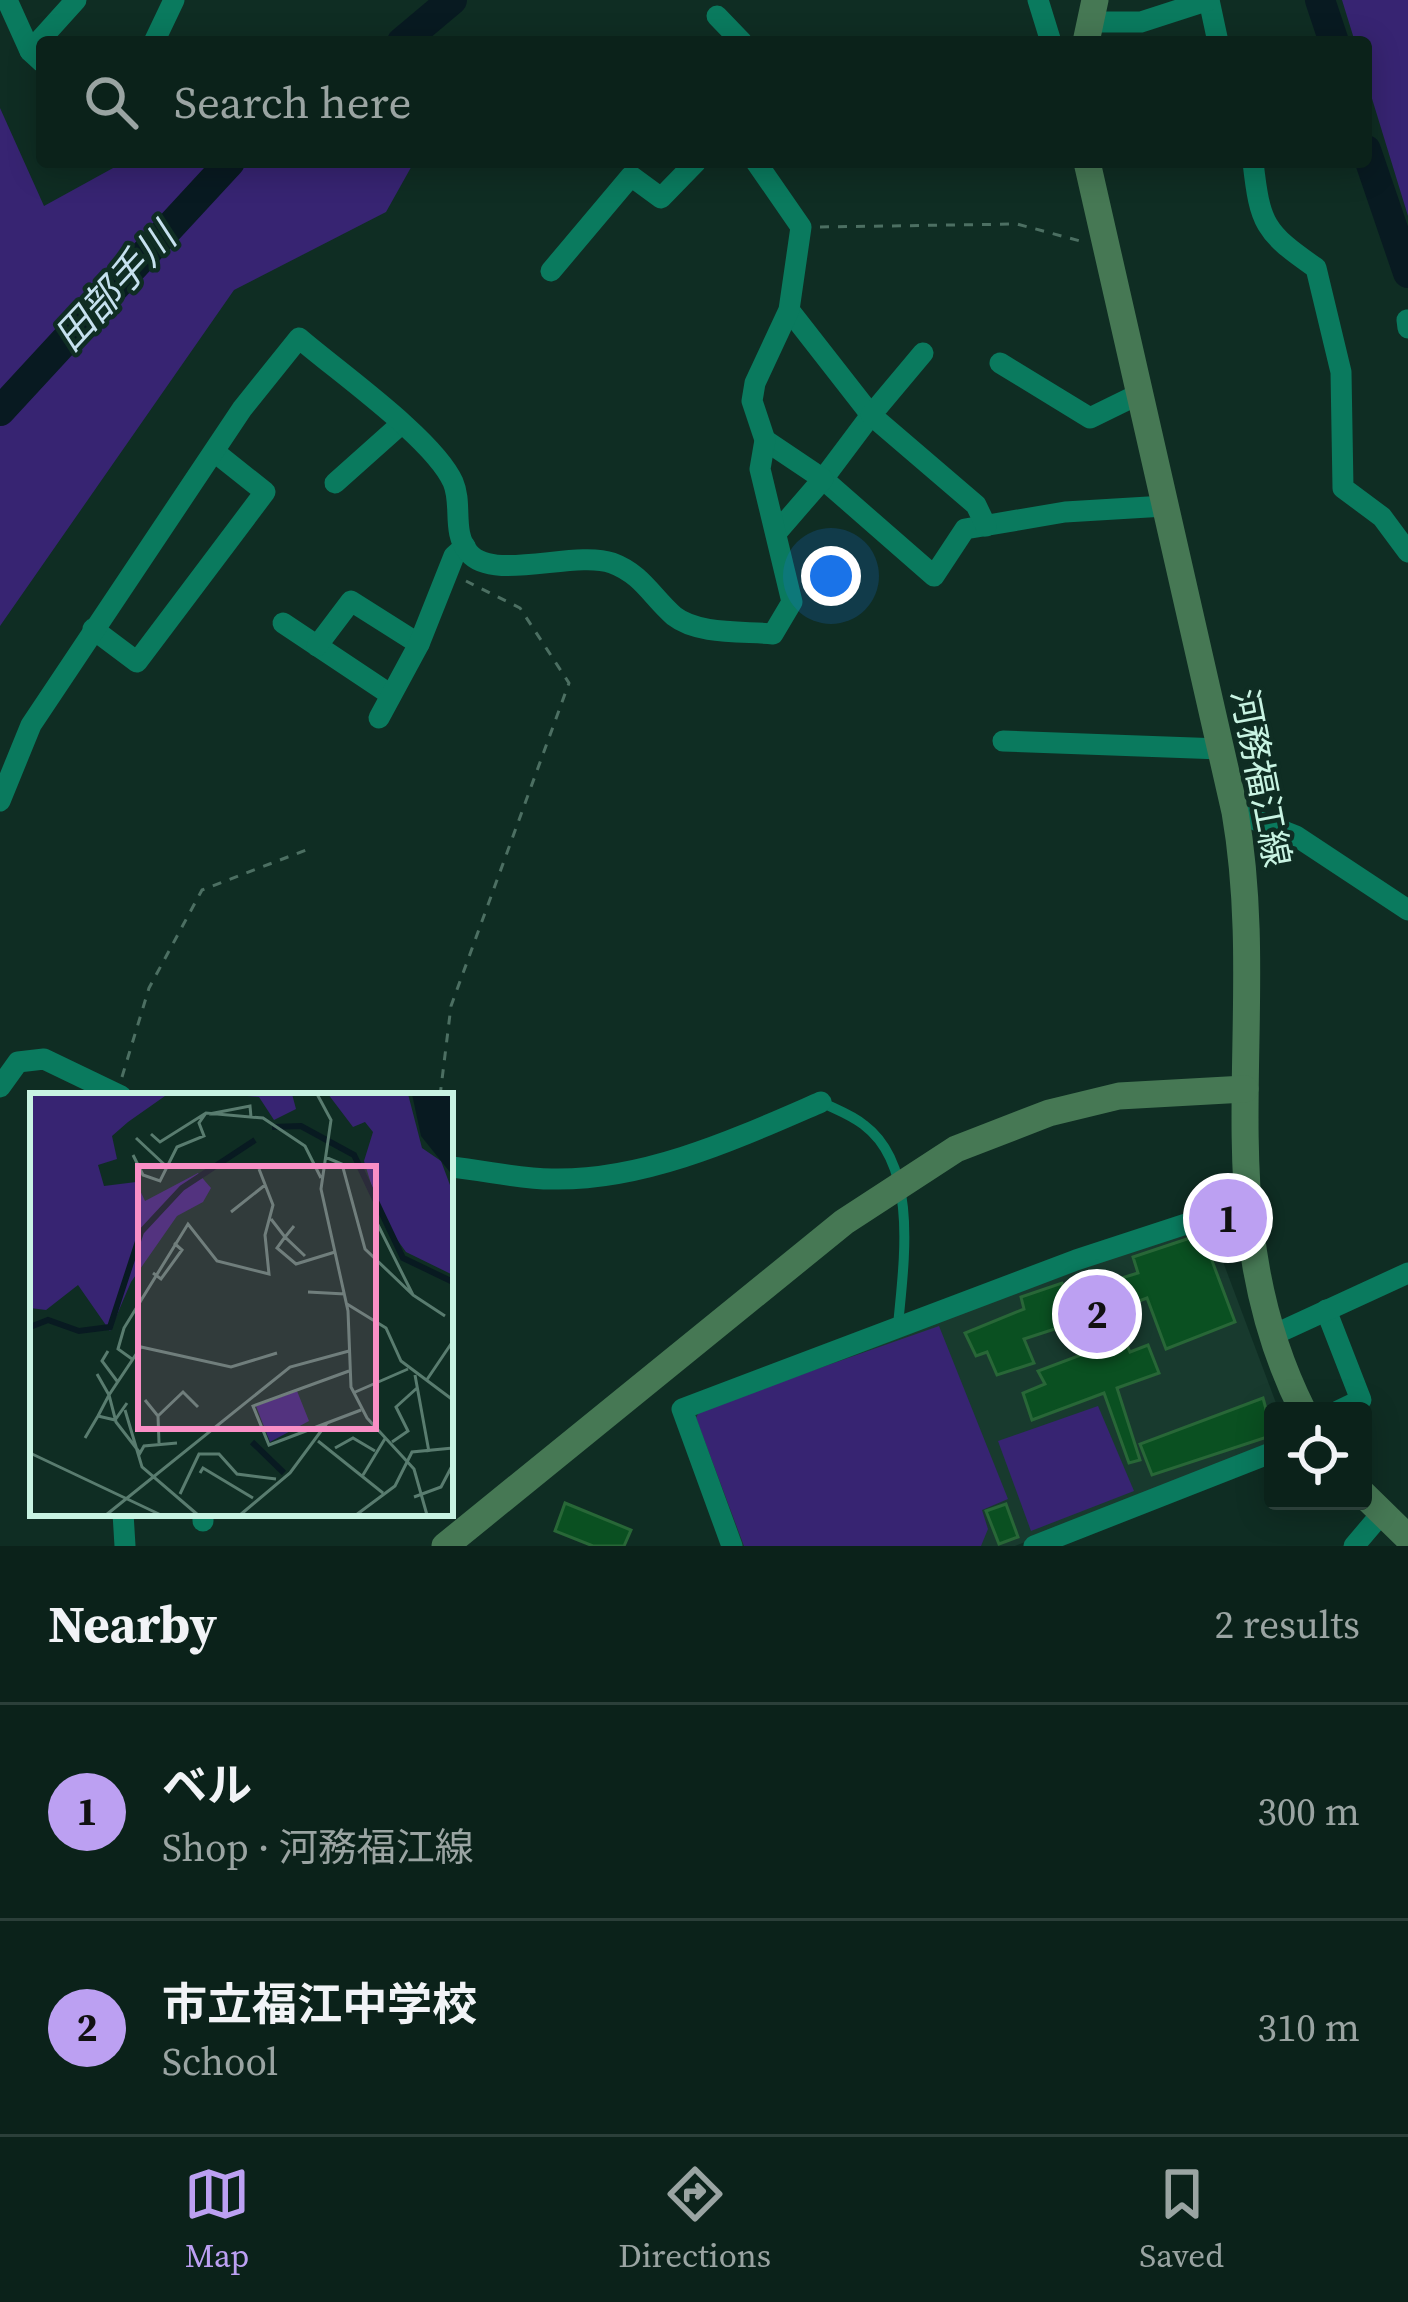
<!DOCTYPE html>
<html lang="en">
<head>
<meta charset="utf-8">
<style>
  :root { --surface:#0b221a; --page:#142a23; --text:#f1f3f6; --muted:#9aa4a2; --line:#2b3f39; --accent:#bca0f2 }
  body { margin:0; font-family:"Source Serif 4","Noto Sans JP",serif; background:var(--page); color:var(--text) }
  .controls { position:absolute; right:36px; bottom:36px; display:grid; overflow:hidden; border-radius:12px; box-shadow:0 6px 30px #0003 }
  .controls button { width:108px; height:108px; display:grid; place-items:center; padding:0; border:0; border-bottom:3px solid var(--line); background:var(--surface); color:var(--text); font:60px sans-serif }
  .you { position:absolute; left:831px; top:576px; width:42px; height:42px; margin:-30px; border:9px solid #fff; border-radius:50%; background:#1a73e8; box-shadow:0 0 0 18px #1a73e833 }
  .badge { display:grid; place-items:center; width:78px; height:78px; border-radius:50%; background:var(--accent); color:#111; font-size:39px; font-weight:700 }
  .pin { position:absolute; translate:-50% -50%; border:6px solid #fff; box-shadow:0 3px 12px #0006 }
  .list { margin:0; padding:0; list-style:none }
  h2 { display:flex; justify-content:space-between; align-items:center; height:156px; margin:0; padding:0 48px; font-size:51px }
  h2 small { font-size:39px; font-weight:400; color:var(--muted) }
  .list li { display:grid; grid-template-columns:78px 1fr auto; gap:36px; align-items:center; box-sizing:border-box; height:216px; padding:0 48px; border-top:3px solid var(--line) }
  .list b { display:block; font-size:45px; white-space:nowrap }
  .list p { margin:0; font-size:39px; white-space:nowrap; color:var(--muted) }
  .list em { font-size:39px; font-style:normal; color:var(--muted) }
  .icon { flex:none; width:66px; height:66px; fill:none; stroke:currentColor; stroke-width:2; stroke-linecap:round; stroke-linejoin:round }
  .map { position:relative; flex:none; width:1408px; height:1546px; overflow:hidden }
  .search { position:absolute; background:var(--surface); box-shadow:0 6px 30px #0003; left:36px; right:36px; top:36px; height:132px; display:flex; align-items:center; gap:30px; box-sizing:border-box; padding:0 42px; border-radius:12px; color:var(--muted); font-size:45px }
  .sheet { height:588px; background:var(--surface) }
  nav { display:flex; justify-content:space-around; align-items:center; box-sizing:border-box; height:168px; border-top:3px solid var(--line); background:var(--surface); font-size:33px; color:var(--muted) }
  nav a { display:grid; justify-items:center; gap:6px }
  nav .on { color:var(--accent) }
  .map>svg:first-child { display:block }
  .built { fill:#183a2e }
  .green { fill:#372472 }
  .lines { fill:none; stroke-linecap:round; stroke-linejoin:round }
  .river { stroke:#081a21; stroke-width:30 }
  .building { fill:#0a5021; stroke:#286737; stroke-width:3 }
  .path { stroke:#4c6f62; stroke-width:3; stroke-dasharray:9 9; stroke-linecap:butt }
  .lane { stroke:#0a7a5e; stroke-width:10 }
  .street { stroke:#0a7a5e; stroke-width:21 }
  .secondary { stroke:#467854; stroke-width:27 }
  .labels { text-anchor:middle; dominant-baseline:central; stroke-width:9; stroke-linejoin:round; paint-order:stroke }
  .street-label { font-size:36px; fill:#c8f3e2; stroke:#0f2d23 }
  .water-label { font-size:39px; font-style:italic; fill:#c6e1ef; stroke:#0f2d23 }
  .inset-river { fill:none; stroke:#081a21; stroke-width:6 }
  .inset-road { fill:none; stroke:#597c6f; stroke-width:3 }
  .view { fill:#fa8fc6; fill-opacity:0.15; stroke:#fa8fc6; stroke-width:6 }
  .inset-edge { fill:none; stroke:#c8f3e2; stroke-width:6 }
</style>
</head>
<body>
<div class="map">
<svg width="1408" height="1546" viewBox="0 0 1408 1546">
  <rect width="100%" height="100%" fill="#0f2d23"/>
  <!-- built -->
  <polygon class="built" points="1207,1219 1279,1411 1273,1411 1273,1448 1015,1546 739,1546 691,1416"/>
  <!-- green -->
  <g class="green">
    <polygon points="1342,0 1408,0 1408,216 1366,79 1366,42 1355,42"/>
    <polygon points="0,108 44,206 124,162 414,162 386,212 234,290 0,626"/>
    <polygon points="939,1326 1008,1499 982,1510 988,1529 981,1546 744,1546 696,1418 700,1410"/>
    <polygon points="1098,1406 1134,1491 1031,1531 998,1441"/>
  </g>
  <g class="lines">
    <!-- river -->
    <g class="river">
      <polyline points="1320,0 1334,42"/>
      <polyline points="402,42 452,0"/>
      <polyline points="1366,150 1408,273"/>
      <polyline points="0,411 230,162"/>
    </g>
  </g>
  <!-- building -->
  <g class="building">
    <polygon points="1202,1234 1235,1322 1166,1349 1147,1298 1112,1311 1130,1352 1148,1345 1159,1373 1117,1388 1140,1460 1129,1463 1104,1393 1032,1420 1023,1393 1045,1384 1038,1371 1097,1349 1085,1319 1024,1339 1034,1363 997,1375 987,1352 976,1356 965,1333 1024,1309 1021,1297 1062,1283 1067,1295 1138,1273 1133,1257"/>
    <polygon points="1263,1398 1273,1435 1152,1475 1140,1444"/>
    <polygon points="565,1503 631,1530 624,1546 593,1546 555,1531"/>
    <polygon points="1006,1504 1018,1537 999,1544 986,1511"/>
  </g>
  <g class="lines">
    <!-- path -->
    <g class="path">
      <polyline points="820,227 1017,224 1084,242"/>
      <polyline points="122,1077 149,988 202,890 306,850"/>
      <polyline points="440,1096 451,1006 569,683 520,608 466,581"/>
    </g>
    <!-- lane -->
    <path class="lane" d="M821,1102c14,7 31,13 43,23 56,42 39,142 34,201"/>
    <!-- street -->
    <g class="street">
      <polyline points="7,0 30,51 42,62"/>
      <polyline points="1038,0 1051,42"/>
      <polyline points="1209,0 1218,42"/>
      <polyline points="717,16 742,42"/>
      <polyline points="1089,22 1141,22 1209,0"/>
      <polyline points="154,42 174,0"/>
      <polyline points="30,51 76,0"/>
      <path d="M1253,162c7,62 11,70 63,106l25,104 2,116 39,29 26,35"/>
      <polyline points="551,271 631,176 661,198 696,162"/>
      <polyline points="789,310 871,415 823,479 934,576 965,529 1065,512 1165,506"/>
      <polyline points="1407,320 1408,328"/>
      <polyline points="923,353 871,415 976,505 986,526"/>
      <polyline points="1000,363 1090,418 1139,394"/>
      <polyline points="765,440 823,479 777,532"/>
      <polyline points="335,483 400,425"/>
      <polyline points="283,623 391,695"/>
      <polyline points="93,629 137,662 265,492 216,453"/>
      <polyline points="317,646 351,601 419,644"/>
      <polyline points="379,718 419,644 454,556 465,546"/>
      <polyline points="1003,741 1221,749"/>
      <path d="M0,801l31,-76 211,-316 57,-71c38,33 135,101 154,144 10,23 -2,50 16,71 24,29 106,-3 143,10 30,11 40,34 62,53 24,19 70,15 99,18l19,-32 -32,-133 5,-29 -13,-39 3,-18 34,-73 12,-83 -45,-65"/>
      <polyline points="1235,812 1296,836 1408,910"/>
      <polyline points="0,1087 18,1062 44,1059 121,1096"/>
      <path d="M450,1167c34,3 69,12 102,12 93,2 186,-41 269,-77"/>
      <polyline points="1326,1310 1361,1400 1338,1411"/>
      <polyline points="1271,1336 1408,1273"/>
      <polyline points="123,1513 125,1546"/>
      <polyline points="203,1521 203,1513"/>
      <polyline points="732,1546 682,1409 1076,1260 1244,1205"/>
      <polyline points="1034,1546 1273,1452"/>
      <polyline points="1354,1546 1382,1513"/>
    </g>
    <!-- secondary -->
    <g class="secondary">
      <polyline points="1086,42 1095,0"/>
      <path d="M1087,162l148,650c36,207 -32,401 68,599"/>
      <polyline points="1363,1494 1408,1538"/>
      <polyline points="445,1546 844,1222 956,1149 1049,1113 1119,1096 1245,1089"/>
    </g>
  </g>
  <g class="labels">
    <!-- street labels -->
    <g class="street-label">
      <text transform="translate(1261 778) rotate(79)">河務福江線</text>
    </g>
    <!-- water labels -->
    <g class="water-label">
      <text transform="translate(115 287) rotate(-47)">田部手川</text>
    </g>
  </g>
  <!-- overview -->
  <g transform="translate(30 1093)">
    <rect width="423" height="423" fill="#0f2d23"/>
    <path d="M0,1h163l-28,2 -37,26 -16,14 5,23 -19,6 6,21 32,-4 9,19 53,-28 13,15 -8,14 -26,14 -46,66 -21,49 -32,-46 -32,25 -16,-2zM193,1h69l4,15 -22,11 -15,-23zM298,1h80l14,54 19,13 12,32v82l-47,-23 -24,-33 -18,-58 9,-29 -8,-10 -12,5zM267,298l12,30 -39,21 -14,-36z" fill="#372472"/>
    <path d="M382,1h41v82l-32,-40z" fill="#081a21"/>
    <path class="inset-river" d="M242,34l29,-1 53,29 49,103 50,24M0,234l18,-7 31,11 31,-4 31,-95 41,-44 73,-48M222,349l32,31"/>
    <path class="inset-road" d="M287,1l14,26 -10,69 27,122 3,76 16,31 47,51 13,46M179,21l41,-8 1,11M121,41l9,8 46,-29 57,5 42,28 16,32M106,45l31,29M103,62l10,20 17,6 17,-34 27,-11 -5,-13 7,-10M295,64l17,7 23,85 48,46M201,119l34,-27M241,126l14,18 -8,11 19,16 39,-12M346,128l37,74 32,21M264,133l-9,11 20,19M123,180l8,6 21,-29 -8,-7M278,199l37,2M317,211l39,24 15,33 52,39M78,258l-6,10 15,20M102,266l-14,-10 6,-21 64,-104 29,37 52,13 -4,-39 8,-30 -14,-36M319,278l-96,35 16,39 92,-35M67,281l12,21 -11,21M385,282l14,77M396,288l27,-40M323,300l55,-24M115,307l13,16 1,27M95,317l17,57 56,48M128,323l25,-24 15,15M55,345l13,-22 17,4 12,-17M288,348l65,52M362,349l16,-11 -12,-24 21,-19M147,350l-33,3 -4,7 -24,-31 -7,-27 32,-48 90,20 46,-14M305,355l18,-10 22,13M0,360l131,62M170,380l3,-5 50,30M333,382l23,-38M150,401l19,-40h20l18,20 39,5M384,404l27,-10 12,-23M76,422l184,-148 59,-16M210,422l50,-42 37,-50M326,422l39,-29 17,-34 41,-4"/>
    <path class="view" d="M108,73h238v263h-238z"/>
    <rect width="423" height="423" class="inset-edge"/>
  </g>
</svg>
<div class="controls">
<button><svg class="icon" aria-label="locate" viewBox="0 0 24 24"><circle cx="12" cy="12" r="6"/><path d="M12 2v4M12 18v4M2 12h4M18 12h4"/></svg></button>
</div>
<div class="you"></div>
<div class="pin badge" style="left:1228px;top:1218px">1</div>
<div class="pin badge" style="left:1097px;top:1314px">2</div>
<div class="search"><svg class="icon" aria-label="search" viewBox="0 0 24 24"><circle cx="10" cy="10" r="6"/><path d="M15 15l6 6"/></svg>Search here</div>
</div>
<section class="sheet">
<h2>Nearby<small>2 results</small></h2>
<ul class="list">
<li><span class="badge">1</span><div><b>ベル</b><p>Shop · 河務福江線</p></div><em>300 m</em></li>
<li><span class="badge">2</span><div><b>市立福江中学校</b><p>School</p></div><em>310 m</em></li>
</ul>
</section>
<nav>
<a class="on"><svg class="icon" aria-label="map" viewBox="0 0 24 24"><path d="M3 6l6-2 6 2 6-2v14l-6 2-6-2-6 2zM9 4v14M15 6v14"/></svg>Map</a>
<a><svg class="icon" aria-label="directions" viewBox="0 0 24 24"><path d="M12 3l9 9-9 9-9-9zM9 14v-3h6M13 9l2 2-2 2"/></svg>Directions</a>
<a><svg class="icon" aria-label="saved" viewBox="0 0 24 24"><path d="M7 4h10v16l-5-4-5 4z"/></svg>Saved</a>
</nav>
</body>
</html>
